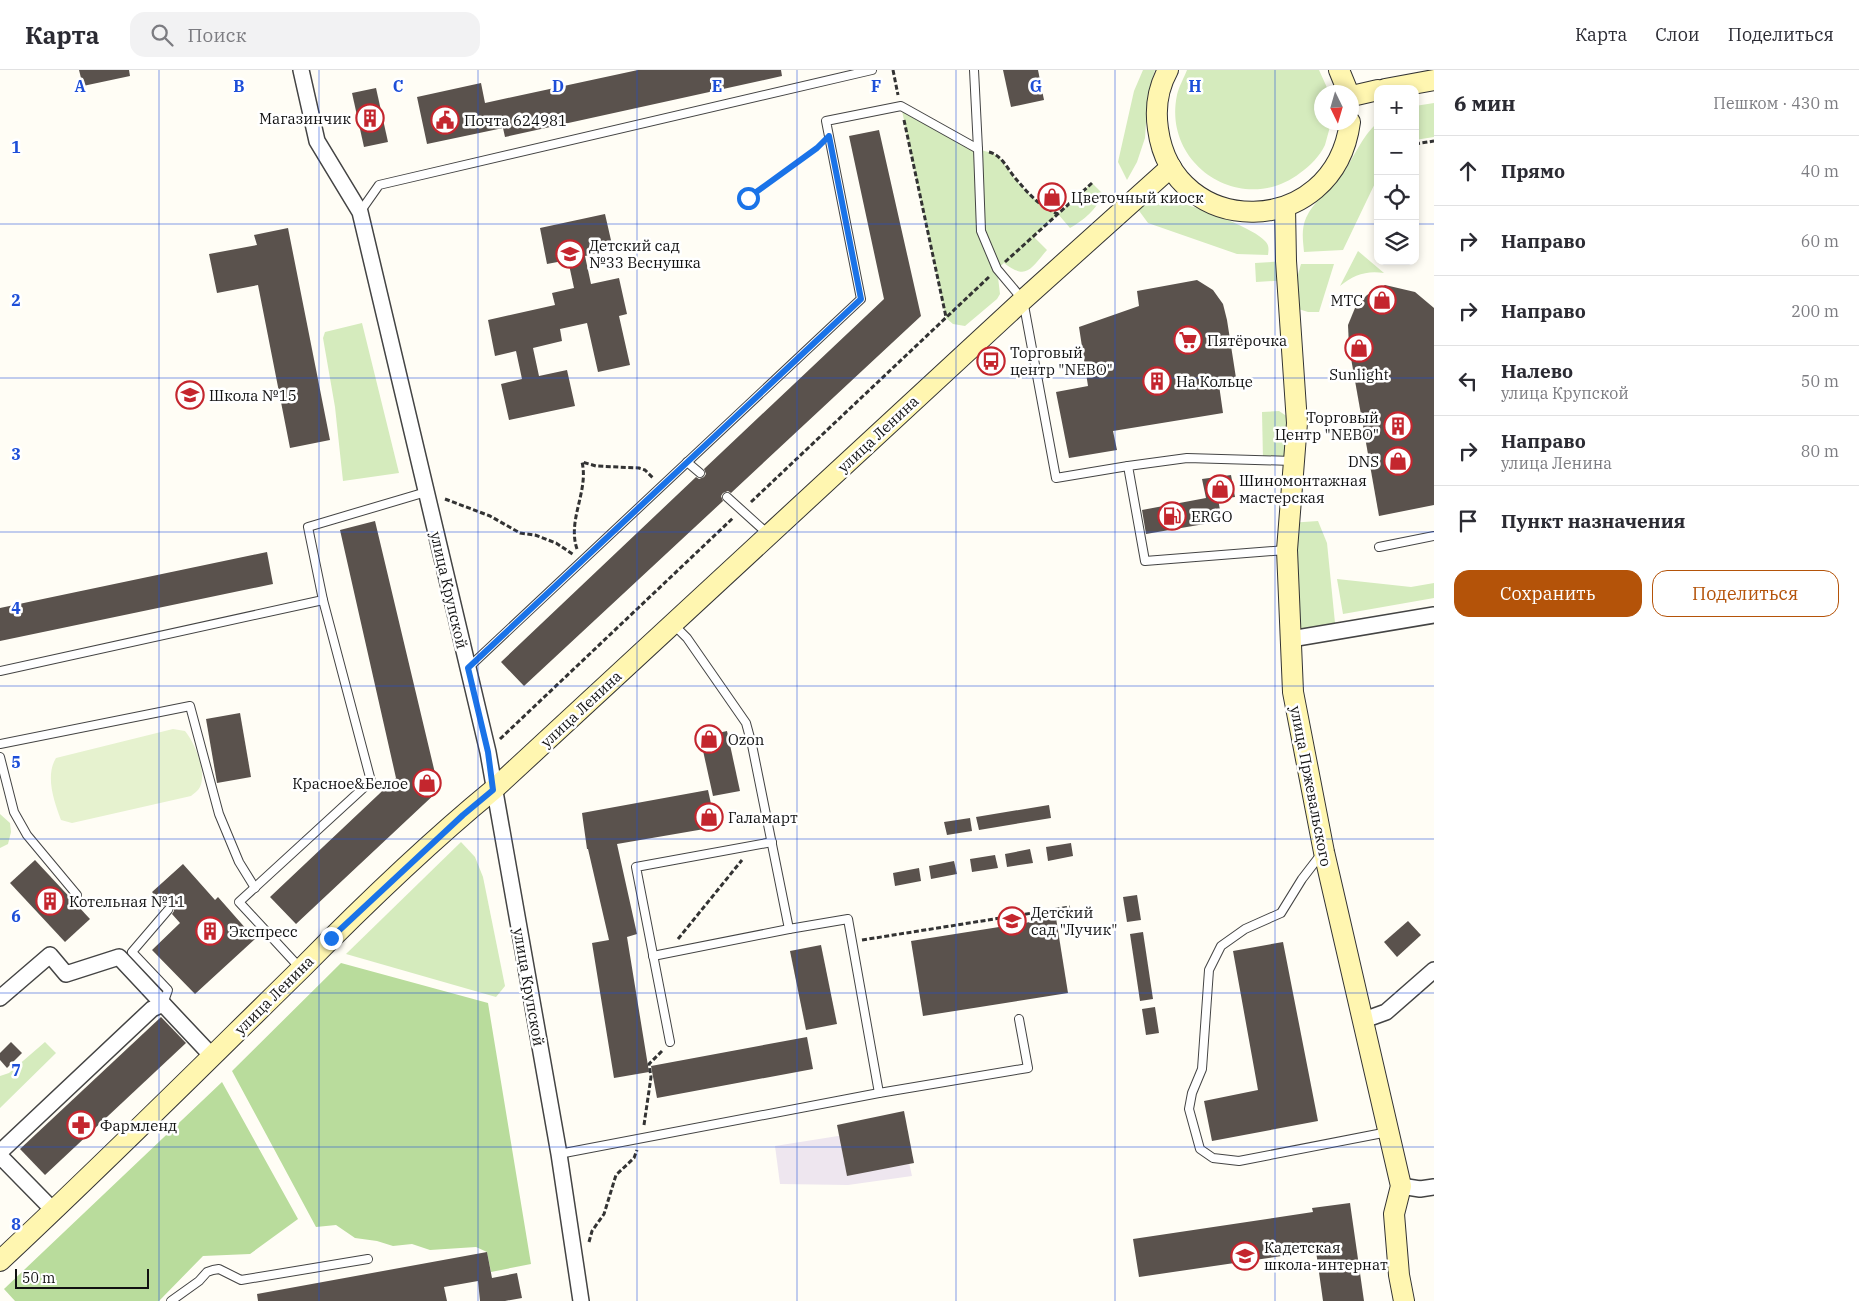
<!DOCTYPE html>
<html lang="ru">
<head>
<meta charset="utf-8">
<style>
  :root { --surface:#fff; --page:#f2f2f3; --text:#2b2b33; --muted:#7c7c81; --line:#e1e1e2; --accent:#b45309 }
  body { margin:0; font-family:"IBM Plex Serif",serif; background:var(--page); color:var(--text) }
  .controls { position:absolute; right:15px; top:15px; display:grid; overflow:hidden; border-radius:10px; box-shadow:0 2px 8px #0003 }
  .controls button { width:45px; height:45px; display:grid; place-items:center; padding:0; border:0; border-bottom:1px solid var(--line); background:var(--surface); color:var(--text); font:25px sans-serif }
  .compass { position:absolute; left:1314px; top:15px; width:45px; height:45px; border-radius:50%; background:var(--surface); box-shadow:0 2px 8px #0003; rotate:175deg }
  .scale { position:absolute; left:15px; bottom:12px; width:134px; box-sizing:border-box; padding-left:5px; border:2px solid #111; border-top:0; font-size:14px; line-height:18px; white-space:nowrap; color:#111; -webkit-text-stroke:4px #fff; paint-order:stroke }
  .stop { position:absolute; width:15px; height:15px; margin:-11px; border:4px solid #1a73e8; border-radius:50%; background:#fff }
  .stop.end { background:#1a73e8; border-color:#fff; box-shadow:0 1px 5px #0008 }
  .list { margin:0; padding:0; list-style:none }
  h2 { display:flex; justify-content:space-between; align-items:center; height:65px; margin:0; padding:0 20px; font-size:21px }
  h2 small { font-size:16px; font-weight:400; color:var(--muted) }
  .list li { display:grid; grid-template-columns:32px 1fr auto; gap:15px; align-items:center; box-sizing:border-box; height:70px; padding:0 20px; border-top:1px solid var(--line) }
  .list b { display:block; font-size:19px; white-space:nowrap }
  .list p { margin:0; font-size:16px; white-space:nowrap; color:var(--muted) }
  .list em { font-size:16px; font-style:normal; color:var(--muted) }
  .actions { display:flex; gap:10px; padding:15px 20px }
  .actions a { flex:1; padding:11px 0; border:1px solid var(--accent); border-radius:15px; text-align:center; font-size:18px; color:var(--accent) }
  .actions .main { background:var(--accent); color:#fff }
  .icon { flex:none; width:28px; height:28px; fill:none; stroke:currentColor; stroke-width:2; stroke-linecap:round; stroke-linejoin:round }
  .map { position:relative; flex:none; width:1434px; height:1231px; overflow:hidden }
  header { display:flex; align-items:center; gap:30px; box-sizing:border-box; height:70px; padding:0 25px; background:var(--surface); border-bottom:1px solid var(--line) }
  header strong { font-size:24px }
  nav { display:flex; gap:28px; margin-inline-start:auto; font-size:18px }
  .search { width:350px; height:45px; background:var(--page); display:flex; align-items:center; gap:12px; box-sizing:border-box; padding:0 18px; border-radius:15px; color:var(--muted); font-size:19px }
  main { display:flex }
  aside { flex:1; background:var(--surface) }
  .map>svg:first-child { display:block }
  .industrial { fill:#eee6ef }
  .green { fill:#d5ebbd }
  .forest { fill:#b9dc9c }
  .pitch { fill:#e6f2cf }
  .building { fill:#5a524d }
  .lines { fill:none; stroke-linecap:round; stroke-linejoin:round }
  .lane-casing { stroke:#444; stroke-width:10 }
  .street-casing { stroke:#444; stroke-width:18 }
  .secondary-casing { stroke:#333; stroke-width:22 }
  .path { stroke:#333; stroke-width:3; stroke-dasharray:5 2.5; stroke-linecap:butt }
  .lane { stroke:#fff; stroke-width:8 }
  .street { stroke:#fff; stroke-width:15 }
  .secondary { stroke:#fff6b0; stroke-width:20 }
  .route { stroke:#1a73e8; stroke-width:6 }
  .grid { fill:none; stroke:#1d4ed8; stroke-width:1; stroke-opacity:0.55 }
  .labels { text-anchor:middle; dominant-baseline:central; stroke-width:5; stroke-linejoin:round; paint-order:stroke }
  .poi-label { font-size:15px; fill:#111; stroke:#fff; text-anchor:start }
  .street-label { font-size:15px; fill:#111; stroke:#fff }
  .grid-label { font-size:16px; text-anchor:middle; font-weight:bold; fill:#1d4ed8; stroke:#fff; stroke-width:5; stroke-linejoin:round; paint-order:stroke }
</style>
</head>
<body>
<header>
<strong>Карта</strong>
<div class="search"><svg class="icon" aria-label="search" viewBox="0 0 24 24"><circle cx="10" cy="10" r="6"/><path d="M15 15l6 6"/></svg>Поиск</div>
<nav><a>Карта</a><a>Слои</a><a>Поделиться</a></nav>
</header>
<main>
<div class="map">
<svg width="1434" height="1231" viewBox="0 0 1434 1231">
  <rect width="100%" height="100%" fill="#fffdf5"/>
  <!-- industrial -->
  <polygon class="industrial" points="901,1056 912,1106 848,1115 780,1114 775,1076"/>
  <!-- green -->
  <g class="green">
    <polygon points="1143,0 1155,0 1148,24 1145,68 1137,92 1127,110 1118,92 1134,21"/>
    <path d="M1187,0h132l10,22h-7v30l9,1c-2,7 -4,15 -6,22 -5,11 -15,21 -25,28 -57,44 -138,-7 -123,-78 2,-9 7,-17 10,-25z"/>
    <polygon points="1434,33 1434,67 1415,70 1415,36"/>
    <path d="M901,36c24,14 49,29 74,42 6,3 13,3 19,6 8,4 12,13 17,20 13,16 28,32 47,40l34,-31 11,11c-7,16 -19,26 -33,34l-12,-14 -25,22 14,14c-16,18 -20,31 -43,13l-7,6 3,25 -3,5 -32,27 -12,-2 -7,-6z"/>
    <path d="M1378,52v55l-35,73 -39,2c-1,-11 -3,-23 2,-34 7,-17 24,-27 35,-42 13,-18 20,-39 37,-54z"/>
    <path d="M1153,132c11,0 23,1 34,3 16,4 68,24 78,36 4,4 4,8 3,14l-31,-1 -89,-31 -11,-15z"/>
    <path d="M1358,181l26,22c-17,-3 -31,2 -44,13z"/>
    <polygon points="1286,191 1288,210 1256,212 1255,193"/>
    <polygon points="1301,194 1334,194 1319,242 1308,242 1289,236"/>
    <polygon points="362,253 399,403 343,411 335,337 323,268 325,262"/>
    <polygon points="1279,341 1297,353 1294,391 1263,390 1262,342"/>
    <polygon points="1318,451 1327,473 1336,563 1291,569 1289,453"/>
    <polygon points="1337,509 1411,517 1434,513 1434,528 1343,544"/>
    <polygon points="0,744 10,753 11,762 8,774 0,778"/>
    <polygon points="461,772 475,787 483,807 505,916 496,927 346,884"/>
    <polygon points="45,972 56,983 0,1038 0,1006 9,1003"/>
  </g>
  <!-- forest -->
  <g class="forest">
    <polygon points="341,893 488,933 531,1194 491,1202 487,1182 476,1177 430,1180 412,1174 393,1176 377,1171 355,1168 336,1155 316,1157 232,1001"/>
    <polygon points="222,1012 298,1149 250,1184 203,1186 159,1231 15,1231 4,1219"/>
  </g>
  <!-- pitch -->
  <path class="pitch" d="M173,659l12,2c10,12 22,41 15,56 -2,4 -6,6 -9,9l-119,27 -11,-3c-7,-19 -16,-44 -5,-62z"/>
  <!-- building -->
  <g class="building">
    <polygon points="79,0 129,0 130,6 83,16"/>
    <polygon points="638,0 781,0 782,6 505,67 503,58 427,74 417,27 481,13 485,33"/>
    <polygon points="1003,0 1038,0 1044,30 1011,37"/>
    <polygon points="376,18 388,72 364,77 352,23"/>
    <polygon points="879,60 921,246 731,423 728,421 723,423 721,426 723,431 524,616 501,592 696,407 699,409 704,407 706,404 704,399 884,229 849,66"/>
    <polygon points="605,144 613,179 585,186 591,214 619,208 627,244 619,246 630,295 598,302 587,253 560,259 562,271 533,278 539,306 567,300 575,336 509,350 501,314 522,309 516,281 495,286 488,250 555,235 552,223 574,218 568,190 547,194 540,158"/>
    <polygon points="288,158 330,370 290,378 258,215 217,223 209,184 257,175 254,165"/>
    <polygon points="1197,210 1213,220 1223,234 1227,250 1236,308 1219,315 1223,343 1113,361 1117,380 1069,388 1056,322 1088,316 1079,257 1139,236 1137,221"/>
    <polygon points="1385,215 1415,222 1434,238 1434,435 1379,446 1349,277 1348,255 1355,238 1367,225"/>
    <polygon points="1231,405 1235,427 1218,429 1222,451 1146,464 1142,440 1206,428 1202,409"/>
    <polygon points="375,451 439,720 296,854 270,827 396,708 340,460"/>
    <polygon points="267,482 273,514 0,571 0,538"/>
    <polygon points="240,643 251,707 217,713 206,649"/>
    <polygon points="727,661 740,721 713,726 700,667"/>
    <polygon points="708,720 716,757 617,774 637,864 627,867 649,1002 614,1008 592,873 609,870 588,779 587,779 582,743"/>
    <polygon points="1049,735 1051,748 979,760 976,747"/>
    <polygon points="970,748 972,761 947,765 944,752"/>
    <polygon points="1071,773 1073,786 1048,791 1046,777"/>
    <polygon points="1030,779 1033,793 1007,797 1005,784"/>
    <polygon points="995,785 998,798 972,802 970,789"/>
    <polygon points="35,790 90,849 65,872 10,813"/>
    <polygon points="954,791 957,804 931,809 929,796"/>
    <polygon points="183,794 215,830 218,827 255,869 195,924 152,880 180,853 172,844 174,841 172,836 169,834 164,836 152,822"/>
    <polygon points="919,798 921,811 895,816 893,803"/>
    <polygon points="1137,825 1141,850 1127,852 1123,827"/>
    <polygon points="1056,848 1068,923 923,946 911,871"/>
    <polygon points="1408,851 1421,865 1397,887 1384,872"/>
    <polygon points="1143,862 1153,929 1140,931 1130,864"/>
    <polygon points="1283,872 1318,1051 1212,1071 1204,1031 1258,1020 1233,881"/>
    <polygon points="821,875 837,954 806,960 790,881"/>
    <polygon points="1155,937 1159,963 1146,965 1142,939"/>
    <polygon points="161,947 186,973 45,1105 20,1079"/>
    <polygon points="807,967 813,999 657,1028 651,996"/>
    <polygon points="11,972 22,983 7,998 0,990 0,983"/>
    <polygon points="904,1041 914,1093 847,1106 837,1055"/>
    <polygon points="1350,1133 1364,1231 1323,1231 1316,1181 1139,1207 1133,1169 1313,1142 1312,1138"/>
    <polygon points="487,1182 492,1208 517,1203 522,1228 505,1231 480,1231 478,1211 444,1217 447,1231 258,1231 257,1224"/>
  </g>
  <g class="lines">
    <!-- lane casing -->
    <g class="lane-casing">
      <g id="lane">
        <polyline points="974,0 978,79"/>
        <polyline points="360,142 379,115 872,0"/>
        <polyline points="687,392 700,403"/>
        <polyline points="727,427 768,464"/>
        <polyline points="1379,477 1434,466"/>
        <polyline points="1286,480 1145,491 1128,396 1187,388 1292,391"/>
        <polyline points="468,598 861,229 826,51 901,36 978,79 981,161 997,199 1023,230 1056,408 1128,396"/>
        <polyline points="0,601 323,530 308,457 426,422"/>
        <polyline points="0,674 190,636 219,744 239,792 255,818"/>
        <polyline points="0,687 14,742 27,765 77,825"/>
        <polyline points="1322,783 1302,809 1281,843 1245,859 1221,876 1209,900 1202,999 1192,1023 1189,1039 1200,1079 1213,1088 1239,1091 1388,1062"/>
        <polyline points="653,886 789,859"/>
        <polyline points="301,899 239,832 371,711 323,530"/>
        <polyline points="163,934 168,920 132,882 168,840"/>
        <polyline points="670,972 636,797 772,772"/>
        <polyline points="879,1023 1028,998 1019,949"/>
        <polyline points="559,1084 879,1023 848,849 789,859 752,675 746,653 687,568 674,555"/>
        <polyline points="171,1231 199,1211 207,1202 213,1200 219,1199 241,1210 368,1189"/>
      </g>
    </g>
    <!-- street casing -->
    <g class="street-casing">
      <g id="street">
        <polyline points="301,0 317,71 360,142 488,682 559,1084 581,1231"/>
        <polyline points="1291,569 1434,545"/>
        <polyline points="0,928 50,885 66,904 119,887 163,934"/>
        <polyline points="1364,950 1386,942 1434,900"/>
        <polyline points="0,1082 152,939 163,934 212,986"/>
        <polyline points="0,1086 54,1141"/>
        <polyline points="1401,1116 1420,1119 1434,1117"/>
      </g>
    </g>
    <!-- secondary casing -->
    <g class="secondary-casing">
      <g id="secondary">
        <path d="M1168,0c-10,18 -13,39 -10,59 15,111 176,112 192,-7"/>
        <polyline points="1339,0 1348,22"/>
        <polyline points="1385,19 1434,10"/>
        <polyline points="1352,26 1378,20"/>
        <polyline points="1285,137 1286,191 1297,353 1287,480 1293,622 1324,782 1401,1116 1394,1144 1399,1205 1404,1231"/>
        <path d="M0,1191c103,-96 202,-195 302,-293 61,-62 124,-123 191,-178l530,-490 148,-133"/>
      </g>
    </g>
    <!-- path -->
    <g class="path">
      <polyline points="893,0 898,25"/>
      <polyline points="904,50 946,247"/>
      <polyline points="1415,74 1434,71"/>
      <path d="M989,82c13,3 19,18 27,27 12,14 24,28 42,35"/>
      <polyline points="748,128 820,75"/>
      <polyline points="1005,192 1092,113"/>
      <polyline points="445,429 490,446 520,463 535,465 556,473 574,485"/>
      <polyline points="751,432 990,206"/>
      <path d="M577,479c-10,-29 12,-58 5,-87l14,4 43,2 6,2 9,9"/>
      <polyline points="500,669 733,448"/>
      <polyline points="678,869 742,790"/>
      <polyline points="862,870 1070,837"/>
      <polyline points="644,1055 651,1007 649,994 663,980"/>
      <polyline points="589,1172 592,1161 604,1144 616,1105 634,1088 637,1080"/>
    </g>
    <!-- lane -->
    <use href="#lane" class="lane"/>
    <!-- street -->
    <use href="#street" class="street"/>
    <!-- secondary -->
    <use href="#secondary" class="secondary"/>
  </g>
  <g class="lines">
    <!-- route -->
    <polyline class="route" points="331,868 463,745 493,720 488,682 468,598 861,229 829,66 817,78 748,128"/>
  </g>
  <!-- grid -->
  <path class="grid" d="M159,0v1231M319,0v1231M478,0v1231M637,0v1231M797,0v1231M956,0v1231M1115,0v1231M1275,0v1231M0,154h1378M1415,154h19M0,308h1434M0,462h1434M0,616h1434M0,769h1434M0,923h1434M0,1077h1434"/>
  <!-- icons -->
  <defs>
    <g id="building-ring" transform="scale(1.4375)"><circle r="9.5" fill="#fff" stroke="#c4262e" stroke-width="1.5"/><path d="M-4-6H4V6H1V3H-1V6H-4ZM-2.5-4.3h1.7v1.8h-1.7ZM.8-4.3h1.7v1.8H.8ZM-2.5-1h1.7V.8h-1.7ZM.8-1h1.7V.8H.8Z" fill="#c4262e"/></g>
    <g id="civic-ring" transform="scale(1.4375)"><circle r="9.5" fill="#fff" stroke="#c4262e" stroke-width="1.5"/><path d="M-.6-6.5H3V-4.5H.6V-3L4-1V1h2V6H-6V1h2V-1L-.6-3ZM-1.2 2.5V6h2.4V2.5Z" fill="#c4262e"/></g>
    <g id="shop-ring" transform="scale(1.4375)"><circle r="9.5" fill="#fff" stroke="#c4262e" stroke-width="1.5"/><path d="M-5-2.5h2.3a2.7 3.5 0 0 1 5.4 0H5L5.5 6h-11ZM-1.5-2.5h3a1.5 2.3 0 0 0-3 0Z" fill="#c4262e"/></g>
    <g id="school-ring" transform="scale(1.4375)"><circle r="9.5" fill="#fff" stroke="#c4262e" stroke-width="1.5"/><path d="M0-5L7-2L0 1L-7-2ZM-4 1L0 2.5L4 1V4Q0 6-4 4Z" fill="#c4262e"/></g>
    <g id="supermarket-ring" transform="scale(1.4375)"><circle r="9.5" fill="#fff" stroke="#c4262e" stroke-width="1.5"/><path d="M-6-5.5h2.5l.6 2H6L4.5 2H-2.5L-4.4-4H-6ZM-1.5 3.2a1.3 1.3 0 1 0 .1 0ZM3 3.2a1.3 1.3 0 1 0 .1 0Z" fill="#c4262e"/></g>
    <g id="bus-ring" transform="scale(1.4375)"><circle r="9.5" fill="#fff" stroke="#c4262e" stroke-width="1.5"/><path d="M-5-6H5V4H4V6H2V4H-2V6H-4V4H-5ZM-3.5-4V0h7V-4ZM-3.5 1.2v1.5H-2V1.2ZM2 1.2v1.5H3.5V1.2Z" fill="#c4262e"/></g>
    <g id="fuel-ring" transform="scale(1.4375)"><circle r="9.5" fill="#fff" stroke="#c4262e" stroke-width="1.5"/><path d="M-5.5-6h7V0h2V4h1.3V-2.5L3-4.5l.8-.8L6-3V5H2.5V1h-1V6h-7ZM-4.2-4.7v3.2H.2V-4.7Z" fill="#c4262e"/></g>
    <g id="pharmacy-ring" transform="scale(1.4375)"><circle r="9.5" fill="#fff" stroke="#c4262e" stroke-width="1.5"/><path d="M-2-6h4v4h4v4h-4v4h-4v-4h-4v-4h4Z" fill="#c4262e"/></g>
  </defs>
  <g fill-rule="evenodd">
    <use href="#building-ring" x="370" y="48"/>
    <use href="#civic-ring" x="445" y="50"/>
    <use href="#shop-ring" x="1052" y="127"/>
    <use href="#school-ring" x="570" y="184"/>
    <use href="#shop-ring" x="1382" y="230"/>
    <use href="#supermarket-ring" x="1188" y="270"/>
    <use href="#shop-ring" x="1359" y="278"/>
    <use href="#bus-ring" x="991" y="291"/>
    <use href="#building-ring" x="1157" y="311"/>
    <use href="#school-ring" x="190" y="325"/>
    <use href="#building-ring" x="1398" y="356"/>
    <use href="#shop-ring" x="1398" y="391"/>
    <use href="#shop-ring" x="1220" y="419"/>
    <use href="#fuel-ring" x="1172" y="446"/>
    <use href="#shop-ring" x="709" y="669"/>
    <use href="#shop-ring" x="427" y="713"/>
    <use href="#shop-ring" x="709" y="747"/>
    <use href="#building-ring" x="50" y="831"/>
    <use href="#school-ring" x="1012" y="851"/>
    <use href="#building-ring" x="210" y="861"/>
    <use href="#pharmacy-ring" x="81" y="1055"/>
    <use href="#school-ring" x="1245" y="1186"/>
  </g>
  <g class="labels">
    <!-- poi labels -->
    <g class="poi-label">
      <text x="351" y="48" text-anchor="end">Магазинчик</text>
      <text x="464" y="50">Почта 624981</text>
      <text x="1071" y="127">Цветочный киоск</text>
      <text x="589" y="175">Детский сад<tspan x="589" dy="17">№33 Веснушка</tspan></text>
      <text x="1363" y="230" text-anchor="end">МТС</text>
      <text x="1207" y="270">Пятёрочка</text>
      <text x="1010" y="282">Торговый<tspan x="1010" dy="17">центр "NEBO"</tspan></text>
      <text x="1359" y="304" text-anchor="middle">Sunlight</text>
      <text x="1176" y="311">На Кольце</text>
      <text x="209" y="325">Школа №15</text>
      <text x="1379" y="347" text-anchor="end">Торговый<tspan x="1379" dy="17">Центр "NEBO"</tspan></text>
      <text x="1379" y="391" text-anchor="end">DNS</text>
      <text x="1239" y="410">Шиномонтажная<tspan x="1239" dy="17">мастерская</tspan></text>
      <text x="1191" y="446">ERGO</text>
      <text x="728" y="669">Ozon</text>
      <text x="408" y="713" text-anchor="end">Красное&amp;Белое</text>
      <text x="728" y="747">Галамарт</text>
      <text x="69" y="831">Котельная №11</text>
      <text x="1031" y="842">Детский<tspan x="1031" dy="17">сад "Лучик"</tspan></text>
      <text x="229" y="861">Экспресс</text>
      <text x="100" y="1055">Фармленд</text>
      <text x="1264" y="1177">Кадетская<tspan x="1264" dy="17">школа-интернат</tspan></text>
    </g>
    <!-- street labels -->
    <g class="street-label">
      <text transform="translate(878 364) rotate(-43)">улица Ленина</text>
      <text transform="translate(449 520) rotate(77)">улица Крупской</text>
      <text transform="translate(581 639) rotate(-43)">улица Ленина</text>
      <text transform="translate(1311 716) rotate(79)">улица Пржевальского</text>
      <text transform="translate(529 917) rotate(80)">улица Крупской</text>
      <text transform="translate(274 925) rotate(-45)">улица Ленина</text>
    </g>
  </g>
  <g class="grid-label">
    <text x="80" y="22">A</text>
    <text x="239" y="22">B</text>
    <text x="398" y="22">C</text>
    <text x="558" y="22">D</text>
    <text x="717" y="22">E</text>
    <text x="876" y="22">F</text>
    <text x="1036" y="22">G</text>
    <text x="1195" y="22">H</text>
    <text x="16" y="83">1</text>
    <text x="16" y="236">2</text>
    <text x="16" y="390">3</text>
    <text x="16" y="544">4</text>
    <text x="16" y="698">5</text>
    <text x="16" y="852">6</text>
    <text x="16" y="1006">7</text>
    <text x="16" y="1160">8</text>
  </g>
</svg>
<div class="controls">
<button>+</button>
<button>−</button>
<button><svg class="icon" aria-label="locate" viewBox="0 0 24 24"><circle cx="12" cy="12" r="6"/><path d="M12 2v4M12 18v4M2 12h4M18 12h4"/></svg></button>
<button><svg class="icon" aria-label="layers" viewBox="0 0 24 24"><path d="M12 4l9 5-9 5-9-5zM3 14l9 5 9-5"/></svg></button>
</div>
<svg class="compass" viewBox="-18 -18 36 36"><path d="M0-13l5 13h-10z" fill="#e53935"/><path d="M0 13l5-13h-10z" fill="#7c7c81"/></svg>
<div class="scale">50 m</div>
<div class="stop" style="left:748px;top:128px"></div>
<div class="stop end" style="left:331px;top:868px"></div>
</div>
<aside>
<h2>6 мин<small>Пешком · 430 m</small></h2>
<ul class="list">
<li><svg class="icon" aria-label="ahead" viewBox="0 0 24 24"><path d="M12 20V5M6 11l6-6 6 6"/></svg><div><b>Прямо</b></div><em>40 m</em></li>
<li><svg class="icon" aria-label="right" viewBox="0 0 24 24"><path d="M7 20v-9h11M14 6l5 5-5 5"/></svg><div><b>Направо</b></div><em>60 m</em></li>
<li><svg class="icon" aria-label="right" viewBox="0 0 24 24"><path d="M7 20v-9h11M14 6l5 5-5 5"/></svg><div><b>Направо</b></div><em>200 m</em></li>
<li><svg class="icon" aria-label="left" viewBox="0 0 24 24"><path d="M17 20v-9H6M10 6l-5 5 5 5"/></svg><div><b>Налево</b><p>улица Крупской</p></div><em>50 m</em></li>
<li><svg class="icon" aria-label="right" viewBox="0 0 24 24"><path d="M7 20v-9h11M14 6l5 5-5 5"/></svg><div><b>Направо</b><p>улица Ленина</p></div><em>80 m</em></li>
<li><svg class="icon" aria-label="arrive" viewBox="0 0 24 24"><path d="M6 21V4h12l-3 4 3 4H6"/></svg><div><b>Пункт назначения</b></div></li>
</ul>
<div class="actions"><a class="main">Сохранить</a><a>Поделиться</a></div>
</aside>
</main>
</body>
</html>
